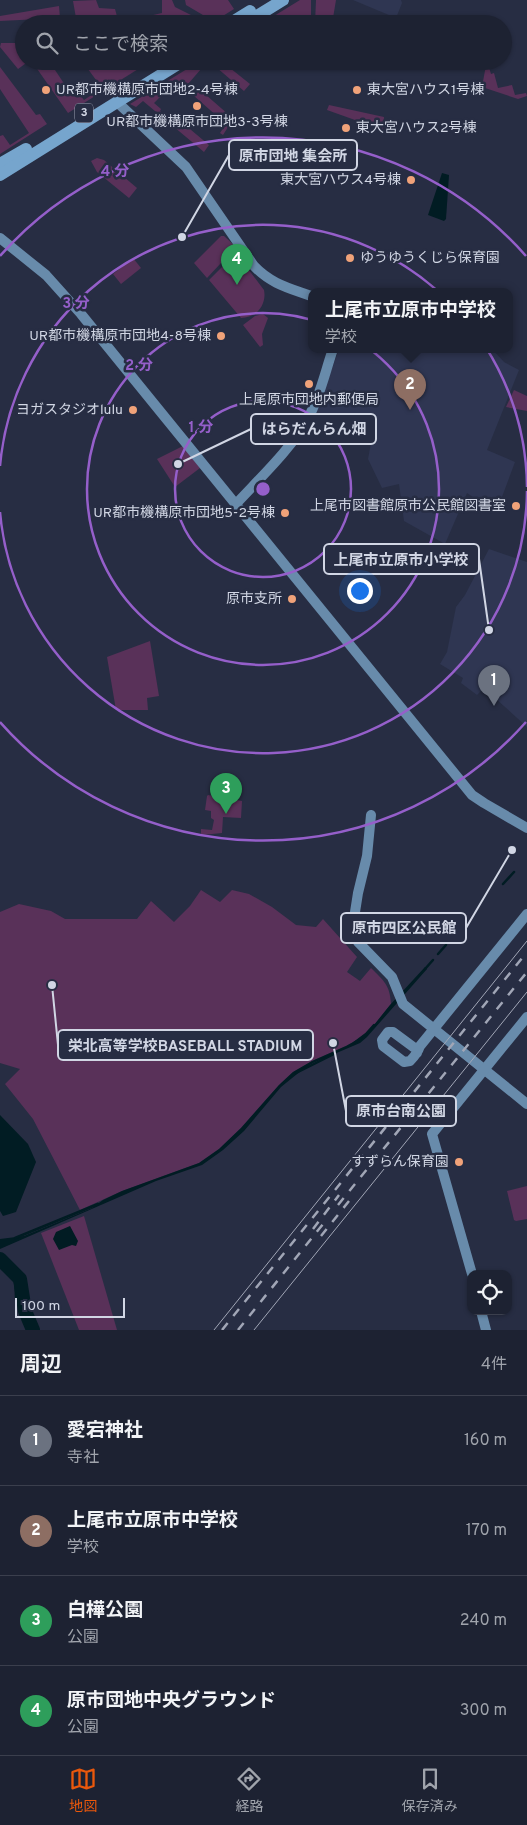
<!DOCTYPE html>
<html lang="ja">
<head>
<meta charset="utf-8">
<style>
  :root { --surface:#1d2232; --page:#2a2f3e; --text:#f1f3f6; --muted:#a0a4ac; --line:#3b3f4d; --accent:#ea580c }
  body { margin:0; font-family:Overpass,"Noto Sans JP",sans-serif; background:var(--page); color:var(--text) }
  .controls { position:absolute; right:15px; bottom:15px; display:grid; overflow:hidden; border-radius:10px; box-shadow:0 1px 4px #0004 }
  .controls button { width:45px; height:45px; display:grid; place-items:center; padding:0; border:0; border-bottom:1px solid var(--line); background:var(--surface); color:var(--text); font:25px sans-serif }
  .scale { position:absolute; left:15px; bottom:12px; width:110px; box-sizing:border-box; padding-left:5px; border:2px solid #d1d6e4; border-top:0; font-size:14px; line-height:18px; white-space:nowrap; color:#d1d6e4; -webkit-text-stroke:4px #272d43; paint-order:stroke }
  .you { position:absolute; left:359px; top:590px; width:18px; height:18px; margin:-12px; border:4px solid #fff; border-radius:50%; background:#1a73e8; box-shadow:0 0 0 8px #1a73e833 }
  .badge { display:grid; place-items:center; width:32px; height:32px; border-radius:50%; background:var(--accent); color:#fff; font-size:16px; font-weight:700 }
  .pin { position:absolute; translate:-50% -41px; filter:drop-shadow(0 1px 2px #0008) }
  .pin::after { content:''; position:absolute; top:26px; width:18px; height:15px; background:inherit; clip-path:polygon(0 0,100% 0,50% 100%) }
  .popup { position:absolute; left:308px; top:288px; width:205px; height:65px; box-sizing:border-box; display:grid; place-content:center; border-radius:10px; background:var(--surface); filter:drop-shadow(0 1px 4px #0005); font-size:16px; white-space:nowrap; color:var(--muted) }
  .popup b { font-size:19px; color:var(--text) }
  .popup::after { content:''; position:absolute; left:50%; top:100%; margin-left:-10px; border:10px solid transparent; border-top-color:var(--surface) }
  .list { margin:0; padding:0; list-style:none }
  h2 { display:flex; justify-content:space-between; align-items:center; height:65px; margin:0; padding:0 20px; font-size:21px }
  h2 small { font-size:16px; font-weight:400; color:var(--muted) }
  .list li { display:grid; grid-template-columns:32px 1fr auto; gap:15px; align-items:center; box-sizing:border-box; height:90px; padding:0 20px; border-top:1px solid var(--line) }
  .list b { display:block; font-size:19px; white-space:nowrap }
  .list p { margin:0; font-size:16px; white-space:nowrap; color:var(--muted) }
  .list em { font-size:16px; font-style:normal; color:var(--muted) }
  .icon { flex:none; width:28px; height:28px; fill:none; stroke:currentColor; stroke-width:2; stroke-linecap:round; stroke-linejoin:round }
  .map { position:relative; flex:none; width:527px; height:1330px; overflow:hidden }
  .search { position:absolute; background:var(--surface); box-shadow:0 1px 4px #0004; left:15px; right:15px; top:15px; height:55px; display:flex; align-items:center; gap:12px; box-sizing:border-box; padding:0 18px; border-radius:28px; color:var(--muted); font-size:19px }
  .sheet { height:425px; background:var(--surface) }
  nav { display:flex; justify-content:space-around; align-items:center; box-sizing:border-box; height:70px; border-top:1px solid var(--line); background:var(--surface); font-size:14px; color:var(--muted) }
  nav a { display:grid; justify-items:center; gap:2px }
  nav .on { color:var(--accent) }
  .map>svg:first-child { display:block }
  .built { fill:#2f3652 }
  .green { fill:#593159 }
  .water { fill:#011c23 }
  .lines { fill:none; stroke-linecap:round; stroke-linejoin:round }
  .stream { stroke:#011c23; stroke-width:2.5 }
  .river { stroke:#011c23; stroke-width:14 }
  .secondary { stroke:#688bab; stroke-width:10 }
  .primary { stroke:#76a5cd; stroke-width:12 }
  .tram { stroke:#a1a6b6; stroke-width:1 }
  .rail { stroke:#a1a6b6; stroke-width:2.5; stroke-dasharray:9 9; stroke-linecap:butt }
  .ring { fill:none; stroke:#955fca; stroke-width:2.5 }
  .poi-dot { fill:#f0a279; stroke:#272d43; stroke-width:2 }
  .labels { text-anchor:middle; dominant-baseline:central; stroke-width:5; stroke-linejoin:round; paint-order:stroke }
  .shield { fill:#272d43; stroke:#9ea3b4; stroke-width:1 }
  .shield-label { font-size:12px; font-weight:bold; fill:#d1d6e4 }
  .poi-label { font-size:14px; fill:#d1d6e4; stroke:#272d43; text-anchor:end }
  .centre { fill:#955fca; stroke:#272d43; stroke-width:2.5 }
  .ring-label { font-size:15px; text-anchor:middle; font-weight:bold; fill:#955fca; stroke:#272d43; stroke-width:5; stroke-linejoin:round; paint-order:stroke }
  .leader { fill:none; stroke:#d1d6e4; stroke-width:2 }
  .callout-dot { fill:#d1d6e4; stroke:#272d43; stroke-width:2 }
  .callout { fill:#272d43; stroke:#d1d6e4; stroke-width:2 }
  .callout-label { font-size:15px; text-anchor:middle; font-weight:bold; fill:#d1d6e4 }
</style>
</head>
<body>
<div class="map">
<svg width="527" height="1330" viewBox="0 0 527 1330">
  <rect width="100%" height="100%" fill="#272d43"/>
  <!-- built -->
  <g class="built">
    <polygon points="353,0 401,0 402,3 396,18"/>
    <polygon points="339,349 492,349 504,362 519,370 487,450 515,462 496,513 467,493 445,544 404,521 399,484 382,488 368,459 371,443 313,421"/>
    <polygon points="489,549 527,562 527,727 484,688 477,695 461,683 463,678 440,664 447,652 456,607 465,595"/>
  </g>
  <!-- green -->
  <g class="green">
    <polygon points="96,0 99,8 115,9 118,20 123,21 124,24 82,24 76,18 73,1"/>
    <polygon points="162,0 172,0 175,7 205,22 208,18 186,5 185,0 228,0 234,9 210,24 135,24 138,23 140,18 162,13"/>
    <polygon points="300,0 311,0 311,24 261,24"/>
    <polygon points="316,0 336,0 332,24 315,24"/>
    <polygon points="59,6 60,18 0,21 0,16"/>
    <polygon points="1,43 24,43 24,61 29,61 18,69 0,47"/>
    <polygon points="35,61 49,61 67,88 71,84 84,100 102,88 82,61 103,61 126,70 132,65 124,61 151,61 68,113 33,63"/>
    <polygon points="200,61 208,61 188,84 195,90 198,88 229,115 226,119 230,124 223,135 220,133 226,124 177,81 163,96 159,98 154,103 161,109 160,111 168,118 172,114 209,145 204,152 143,101 136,107 130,104"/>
    <polygon points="209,61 221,61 219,63 228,70 230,68 250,84 244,91"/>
    <polygon points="479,61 497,61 488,64 491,74 494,73 498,88 512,85 515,95 526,93 527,96 518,99 482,87 486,65 480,64"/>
    <polygon points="0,67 36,115 40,114 47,124 0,154 0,136 3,135 10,145 29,133 0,89"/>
    <polygon points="329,105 384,117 383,130 327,110"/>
    <polygon points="97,158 104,160 137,188 129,198 97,172 91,161"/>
    <polygon points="221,236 224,236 235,246 234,249 207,278 194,263"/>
    <polygon points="133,258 141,268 121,284 113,274"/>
    <path d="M242,261l22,29c3,15 -8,28 -23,28l-32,-38 17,-17 7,7z"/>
    <polygon points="263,314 268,318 262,334 263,345 260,347 243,325 255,316"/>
    <polygon points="514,390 527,396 527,411 506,407"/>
    <polygon points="183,446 200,468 175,487 157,459"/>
    <polygon points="150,641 159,696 147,698 148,710 116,710 107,657"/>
    <polygon points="208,795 242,801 241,818 223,817 222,833 202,835 201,834 201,829 212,830 214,820 211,818 211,811 205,810 207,796"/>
    <path d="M201,890l19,12 12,-12 17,4 23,13 24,18 20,2 7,-8 34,38 -10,15 13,9 11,-13c13,13 19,17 20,36l-25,31 -20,11 -34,15 -19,11 -14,13 -38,43 -22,21 -20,14 -77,28 -42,19 -47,-91 -28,-35 15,-15 -20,-6v-151l19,-8 32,7 14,8h72l14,-18 23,21 16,-16z"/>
    <polygon points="527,1186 527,1219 516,1221 514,1220 507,1191"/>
    <polygon points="84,1216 117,1330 79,1330 41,1233"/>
  </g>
  <!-- water -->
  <g class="water">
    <polygon points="442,173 449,175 446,219 444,221 428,215"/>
    <polygon points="425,967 427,969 367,1037 360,1043 313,1063 302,1070 281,1087 244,1131 223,1150 202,1165 156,1181 0,1249 0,1239 24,1236 92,1208 103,1200 122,1191 199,1163 219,1149 241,1128 279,1085 293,1072 312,1061 346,1046 366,1035 390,1005"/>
    <polygon points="0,1115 28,1144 36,1162 16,1212 3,1216 0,1211"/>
    <polygon points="70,1226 78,1241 76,1246 72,1245 59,1250 53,1239 56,1232"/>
    <path d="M0,1255l16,16 6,28 6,6 10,25h-7c-4,-12 -4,-23 -16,-29 -1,-17 1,-27 -15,-37z"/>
  </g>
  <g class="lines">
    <!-- stream -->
    <g class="stream">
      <polyline points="503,884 514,872"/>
      <polyline points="438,954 446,945"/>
      <polyline points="425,969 433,960"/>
      <polyline points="354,1043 366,1034 374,1025"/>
      <polyline points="296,1073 334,1054"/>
      <polyline points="15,1238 98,1204"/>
    </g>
    <!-- river -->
    <polyline class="river" points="0,1259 20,1279 25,1311 33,1330"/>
    <!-- secondary -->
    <g class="secondary">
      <path d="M117,102l69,65 68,99c17,18 35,22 57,30"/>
      <polyline points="0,238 46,275 81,314 472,795 484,803 527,828"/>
      <path d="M236,504c23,-25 57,-57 72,-86 12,-21 17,-46 25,-69"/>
      <polyline points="371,815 367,856 358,893 355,912 354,926 358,942 392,977 403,1004 527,1104"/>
      <path d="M417,1053l-1,-4 -23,-17h-5l-6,8 1,6 21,16 6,-1c4,-4 8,-9 10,-15l107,-132"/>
      <polyline points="472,1274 432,1134 527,1017"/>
      <polyline points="481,1311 486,1330"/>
    </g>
    <!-- primary -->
    <g class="primary">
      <polyline points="229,24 250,11"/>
      <polyline points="244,24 283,0"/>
      <polyline points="0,164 26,149"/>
      <polyline points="0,175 183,61"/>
    </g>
    <!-- tram -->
    <g class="tram">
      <polyline points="214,1330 527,941"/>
      <polyline points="254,1330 527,992"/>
    </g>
    <!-- rail -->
    <g class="rail">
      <polyline points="338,1205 527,972"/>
      <polyline points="313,1229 339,1195"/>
      <polyline points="321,1236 349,1201"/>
      <polyline points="222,1330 527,952"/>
      <polyline points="238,1330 323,1224"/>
    </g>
  </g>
  <!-- distance rings -->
  <g class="ring">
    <circle cx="263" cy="489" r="88"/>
    <circle cx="263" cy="489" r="176"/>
    <path d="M527 491A264 264 0 0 1 0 512M0 466A264 264 0 0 1 527 487"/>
    <path d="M526 722A351 351 0 0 1 0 722M0 256A351 351 0 0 1 526 256"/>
  </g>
  <!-- markers -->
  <g class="poi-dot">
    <circle cx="46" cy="90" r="5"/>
    <circle cx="357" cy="90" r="5"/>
    <circle cx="197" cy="106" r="5"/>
    <circle cx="346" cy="128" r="5"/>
    <circle cx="411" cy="180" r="5"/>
    <circle cx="350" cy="258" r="5"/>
    <circle cx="221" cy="336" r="5"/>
    <circle cx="309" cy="384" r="5"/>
    <circle cx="133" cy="410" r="5"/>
    <circle cx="516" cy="506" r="5"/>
    <circle cx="285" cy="513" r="5"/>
    <circle cx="292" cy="599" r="5"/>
    <circle cx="459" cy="1162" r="5"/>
  </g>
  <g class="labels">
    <!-- shield labels -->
    <rect class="shield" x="75" y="103.5" width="18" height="19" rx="4"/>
    <g class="shield-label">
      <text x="84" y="113">3</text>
    </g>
    <!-- poi labels -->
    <g class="poi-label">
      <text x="56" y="90" text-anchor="start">UR都市機構原市団地2-4号棟</text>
      <text x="367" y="90" text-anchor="start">東大宮ハウス1号棟</text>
      <text x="197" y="122" text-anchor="middle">UR都市機構原市団地3-3号棟</text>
      <text x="356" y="128" text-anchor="start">東大宮ハウス2号棟</text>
      <text x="401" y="180">東大宮ハウス4号棟</text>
      <text x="360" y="258" text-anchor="start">ゆうゆうくじら保育園</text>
      <text x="211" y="336">UR都市機構原市団地4-8号棟</text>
      <text x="309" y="400" text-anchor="middle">上尾原市団地内郵便局</text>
      <text x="123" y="410">ヨガスタジオlulu</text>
      <text x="506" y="506">上尾市図書館原市公民館図書室</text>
      <text x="275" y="513">UR都市機構原市団地5-2号棟</text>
      <text x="282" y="599">原市支所</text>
      <text x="449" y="1162">すずらん保育園</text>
    </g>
  </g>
  <circle cx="263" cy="489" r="8" class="centre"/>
  <g class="ring-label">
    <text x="115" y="176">4 分</text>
    <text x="76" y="308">3 分</text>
    <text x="139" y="370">2 分</text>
    <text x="201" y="432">1 分</text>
  </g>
  <!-- callouts -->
  <path class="leader" d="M182 237L229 155M178 464L251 429M489 630L479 559M512 850L466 928M52 985L58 1045M333 1043L346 1111"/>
  <g class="callout-dot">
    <circle cx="182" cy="237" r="5"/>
    <circle cx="178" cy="464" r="5"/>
    <circle cx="489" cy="630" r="5"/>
    <circle cx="512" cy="850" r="5"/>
    <circle cx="52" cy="985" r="5"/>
    <circle cx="333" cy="1043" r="5"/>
  </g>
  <g class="callout">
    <rect x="229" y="140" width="128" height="30" rx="5"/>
    <rect x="251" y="414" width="125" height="30" rx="5"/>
    <rect x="324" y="544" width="155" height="30" rx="5"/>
    <rect x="341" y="913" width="125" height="30" rx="5"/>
    <rect x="58" y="1030" width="255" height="30" rx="5"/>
    <rect x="346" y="1096" width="110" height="30" rx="5"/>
  </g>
  <g class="callout-label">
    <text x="293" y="161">原市団地 集会所</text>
    <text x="314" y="434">はらだんらん畑</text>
    <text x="401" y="565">上尾市立原市小学校</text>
    <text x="404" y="933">原市四区公民館</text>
    <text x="185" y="1051">栄北高等学校BASEBALL STADIUM</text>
    <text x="401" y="1116">原市台南公園</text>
  </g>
</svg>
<div class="controls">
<button><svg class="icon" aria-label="locate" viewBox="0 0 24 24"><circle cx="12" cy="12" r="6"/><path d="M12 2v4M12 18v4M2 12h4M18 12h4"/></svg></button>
</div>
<div class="scale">100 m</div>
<div class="you"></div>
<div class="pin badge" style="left:494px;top:706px;background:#6b7280">1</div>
<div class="pin badge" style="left:410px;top:410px;background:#8d6e63">2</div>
<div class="popup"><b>上尾市立原市中学校</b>学校</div>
<div class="pin badge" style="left:226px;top:814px;background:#2e9e5b">3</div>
<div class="pin badge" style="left:237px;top:285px;background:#2e9e5b">4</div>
<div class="search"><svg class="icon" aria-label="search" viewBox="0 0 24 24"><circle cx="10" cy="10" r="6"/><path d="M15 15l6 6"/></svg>ここで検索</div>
</div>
<section class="sheet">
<h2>周辺<small>4件</small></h2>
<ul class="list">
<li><span class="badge" style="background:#6b7280">1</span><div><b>愛宕神社</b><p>寺社</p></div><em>160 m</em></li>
<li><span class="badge" style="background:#8d6e63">2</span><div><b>上尾市立原市中学校</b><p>学校</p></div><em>170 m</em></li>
<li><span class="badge" style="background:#2e9e5b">3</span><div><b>白樺公園</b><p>公園</p></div><em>240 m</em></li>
<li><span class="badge" style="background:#2e9e5b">4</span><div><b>原市団地中央グラウンド</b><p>公園</p></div><em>300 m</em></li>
</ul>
</section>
<nav>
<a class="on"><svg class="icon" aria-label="map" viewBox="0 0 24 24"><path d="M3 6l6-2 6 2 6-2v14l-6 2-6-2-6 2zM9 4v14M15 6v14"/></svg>地図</a>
<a><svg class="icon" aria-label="directions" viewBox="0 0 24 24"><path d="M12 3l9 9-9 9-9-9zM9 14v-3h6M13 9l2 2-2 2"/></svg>経路</a>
<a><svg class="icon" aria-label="saved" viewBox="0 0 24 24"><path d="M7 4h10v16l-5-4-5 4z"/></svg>保存済み</a>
</nav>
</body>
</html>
